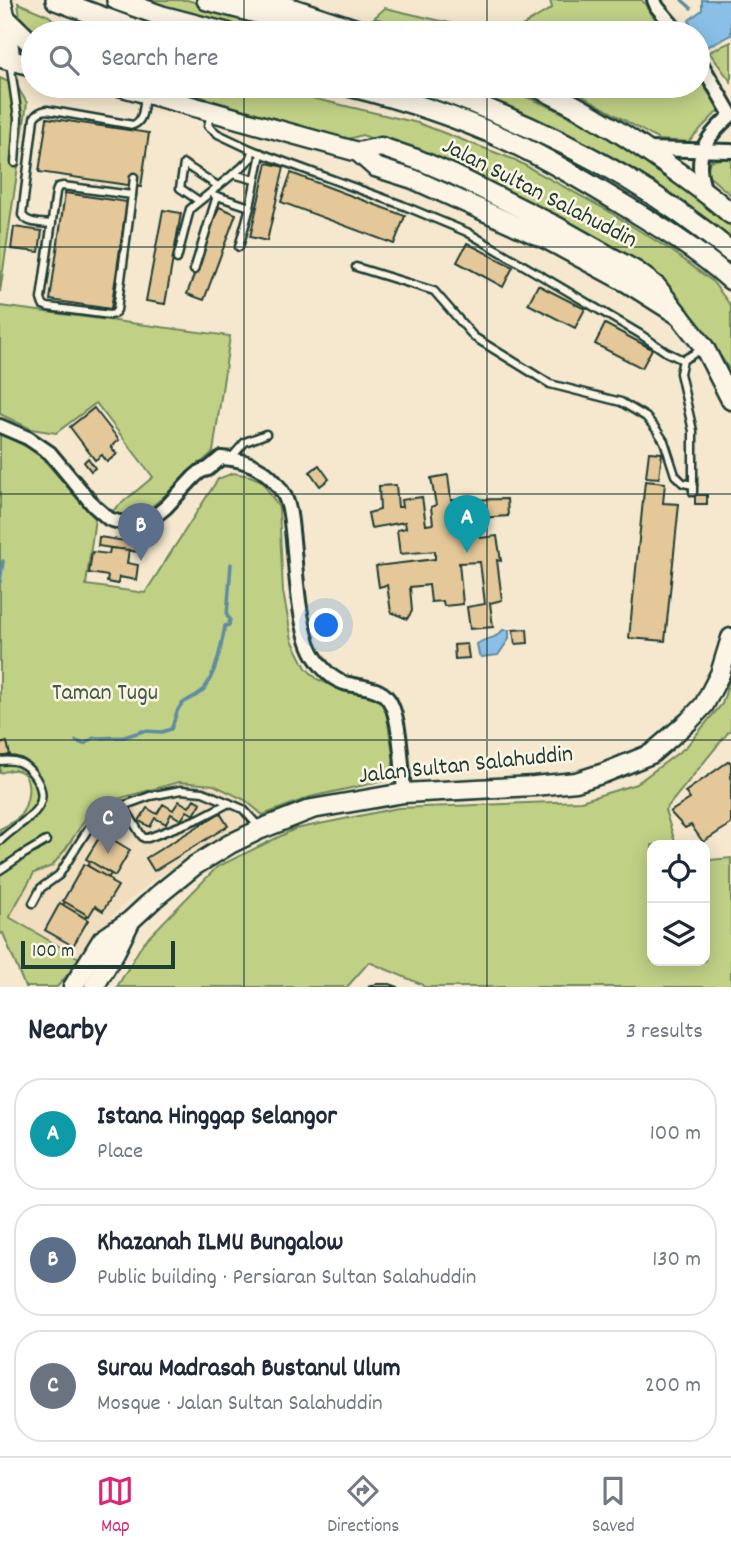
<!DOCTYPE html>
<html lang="en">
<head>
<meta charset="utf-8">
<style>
  :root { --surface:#fff; --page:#f6f6f7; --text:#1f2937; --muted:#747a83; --line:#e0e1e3; --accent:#db2777 }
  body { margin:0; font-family:Dekko,sans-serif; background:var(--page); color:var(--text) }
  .controls { position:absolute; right:21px; bottom:21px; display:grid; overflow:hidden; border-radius:14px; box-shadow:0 4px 18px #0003 }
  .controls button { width:63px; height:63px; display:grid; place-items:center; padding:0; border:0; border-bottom:2px solid var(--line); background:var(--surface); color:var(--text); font:35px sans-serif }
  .scale { position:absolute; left:21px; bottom:18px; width:154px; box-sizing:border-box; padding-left:7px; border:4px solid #1f3d34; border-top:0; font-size:19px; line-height:24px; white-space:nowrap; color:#1f3d34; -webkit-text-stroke:5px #fcf5e5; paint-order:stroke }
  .you { position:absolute; left:327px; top:626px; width:24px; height:24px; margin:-18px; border:5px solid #fff; border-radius:50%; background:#1a73e8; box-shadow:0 0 0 10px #1a73e833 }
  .badge { display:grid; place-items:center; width:46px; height:46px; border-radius:50%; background:var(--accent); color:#fff; font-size:23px; font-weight:700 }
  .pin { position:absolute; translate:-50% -58px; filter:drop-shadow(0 2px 4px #0008) }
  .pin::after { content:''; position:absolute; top:37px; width:24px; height:21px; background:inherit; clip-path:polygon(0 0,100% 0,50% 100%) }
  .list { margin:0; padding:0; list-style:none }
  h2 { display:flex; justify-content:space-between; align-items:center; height:91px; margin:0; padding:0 28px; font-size:30px }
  h2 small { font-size:23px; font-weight:400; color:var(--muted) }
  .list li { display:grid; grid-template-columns:46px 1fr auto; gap:21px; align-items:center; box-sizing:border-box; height:112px; margin:0 14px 14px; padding:0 14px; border:2px solid var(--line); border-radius:28px }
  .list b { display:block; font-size:26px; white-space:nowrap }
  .list p { margin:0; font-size:23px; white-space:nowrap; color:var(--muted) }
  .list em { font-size:23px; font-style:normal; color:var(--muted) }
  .icon { flex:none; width:38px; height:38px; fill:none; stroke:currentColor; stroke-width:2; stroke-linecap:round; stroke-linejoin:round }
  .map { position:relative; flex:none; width:731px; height:987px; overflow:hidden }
  .search { position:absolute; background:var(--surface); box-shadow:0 4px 18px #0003; left:21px; right:21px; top:21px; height:77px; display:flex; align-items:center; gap:18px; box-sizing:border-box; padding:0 24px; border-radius:38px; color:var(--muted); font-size:26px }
  .sheet { height:469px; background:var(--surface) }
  nav { display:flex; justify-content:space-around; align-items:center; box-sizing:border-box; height:98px; border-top:2px solid var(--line); background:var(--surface); font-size:19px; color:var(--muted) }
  nav a { display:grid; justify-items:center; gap:4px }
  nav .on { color:var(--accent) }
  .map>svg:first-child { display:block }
  .built { fill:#f0debe }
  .green { fill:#c0d186; stroke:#70875d; stroke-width:2 }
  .water { fill:#8ac0e8; stroke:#5f8ca0; stroke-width:2 }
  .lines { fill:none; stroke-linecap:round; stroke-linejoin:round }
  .stream { stroke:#5f8ca0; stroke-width:3.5 }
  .building { fill:#e5c899; stroke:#1f3d34; stroke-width:2 }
  .lane-casing { stroke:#1f3d34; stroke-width:11 }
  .street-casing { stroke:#1f3d34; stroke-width:18 }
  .secondary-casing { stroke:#1f3d34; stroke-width:23 }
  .primary-casing { stroke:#1f3d34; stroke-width:24 }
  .lane { stroke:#fcf5e5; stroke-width:6 }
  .street { stroke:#fcf5e5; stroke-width:12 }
  .secondary { stroke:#fcf5e5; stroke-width:18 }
  .primary { stroke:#fcf5e5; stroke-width:19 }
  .grid { fill:none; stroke:#1f3d34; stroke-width:2; stroke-opacity:0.55 }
  .labels { text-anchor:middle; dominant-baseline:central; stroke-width:5; stroke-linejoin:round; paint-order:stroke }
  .street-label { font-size:24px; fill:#1f3d34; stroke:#fcf5e5 }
  .park-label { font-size:24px; fill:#3f5b44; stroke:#fcf5e5 }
</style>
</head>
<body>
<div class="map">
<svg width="731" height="987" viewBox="0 0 731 987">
  <rect width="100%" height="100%" fill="#f5e8ce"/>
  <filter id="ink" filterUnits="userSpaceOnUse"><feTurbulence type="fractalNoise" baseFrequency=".0143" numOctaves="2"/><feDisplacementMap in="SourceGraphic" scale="14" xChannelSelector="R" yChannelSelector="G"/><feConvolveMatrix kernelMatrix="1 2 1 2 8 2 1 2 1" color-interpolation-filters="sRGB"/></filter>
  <g filter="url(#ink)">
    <!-- built -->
    <polygon class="built" points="179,782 214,785 245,800 263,815 154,879 113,915 79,958 9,917 34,873 52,866 65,850 88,815 114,800"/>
    <!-- green -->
    <g class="green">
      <polygon points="142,0 187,0 235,13 321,33 254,33 173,12"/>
      <polygon points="550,0 642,0 665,33 510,33 552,8"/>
      <polygon points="18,3 49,16 69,33 34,33 20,17"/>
      <polygon points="385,8 493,33 431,33 374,18"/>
      <polygon points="731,42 731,82 709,52"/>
      <polygon points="0,78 17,86 27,103 0,292"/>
      <polygon points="698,78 720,109 688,142 659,140 566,86 698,86"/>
      <polygon points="166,86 261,86 418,123 515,160 605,209 672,251 712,281 731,306 731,371 682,303 634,261 422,155 362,135 342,141"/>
      <path d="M449,86h51l55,23 71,38 58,36 47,41v16c-37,-28 -74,-58 -115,-81 -53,-29 -109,-53 -167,-73z"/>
      <polygon points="731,157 731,195 706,174 710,161"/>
      <polygon points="0,306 230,336 213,452 144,514 124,516 111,512 153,477 96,403 56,433 31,429 0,414"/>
      <path d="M0,433l37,19 58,66 -9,67 59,8 73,-114 15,-6 17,3 12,5 17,27 4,84 9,48 14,28 11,11 26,12 28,3 9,6 6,12 8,47 -3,14 -8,8 -73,16 -47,18 -18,-15 -31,-15 -35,-3 -65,18 -26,15 -23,35 -13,16 -18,7 -25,44 70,41 -9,14 -13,15h-32l-22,-54 -3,1v-105c6,-3 14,-7 19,-12 10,-11 16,-44 -3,-47 -5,-1 -11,2 -16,3z"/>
      <polygon points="731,675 731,729 665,810 675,842 681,845 652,845 652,961 705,961 705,857 710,860 731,858 731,987 424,987 421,984 369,962 347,987 117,987 143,943 217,867 295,829 398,808 581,801 636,784 686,747 722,704"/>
    </g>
    <!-- water -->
    <g class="water">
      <polygon points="702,0 731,0 731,35 707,47 698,38 698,33 693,33 689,20 702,10"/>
      <path d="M503,630h6v9l-11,16 -16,2 -3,-2 -2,-11c10,-8 15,-2 26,-14z"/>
    </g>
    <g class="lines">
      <!-- stream -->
      <g class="stream">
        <polyline points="682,0 691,8"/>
        <polyline points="0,582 3,561"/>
        <path d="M97,738l27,-1 19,-6 19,1 9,-3c4,-7 4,-19 11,-25 7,-6 15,-7 22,-15 13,-18 17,-42 21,-63l4,-1 1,-6 -3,-3 4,-52"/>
        <polyline points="76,741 84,744 94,738"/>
      </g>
    </g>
    <!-- building -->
    <g class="building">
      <polygon points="47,118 149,133 141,187 39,172"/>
      <polygon points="267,163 284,167 267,241 250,237"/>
      <polygon points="291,173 405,216 394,244 281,202"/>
      <polygon points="65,193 127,202 111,309 50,300"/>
      <polygon points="219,207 236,214 204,300 187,294"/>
      <polygon points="163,210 181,213 165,304 146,301"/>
      <polygon points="14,227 42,231 39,252 11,249"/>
      <polygon points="467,243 513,267 503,287 457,262"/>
      <polygon points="538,285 585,309 575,328 528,304"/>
      <polygon points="605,324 652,349 642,368 595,344"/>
      <polygon points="94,408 119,440 111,447 117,454 107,462 102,455 95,460 70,427"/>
      <polygon points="649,452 662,453 659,478 646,477"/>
      <polygon points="88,458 95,468 91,471 84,462"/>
      <polygon points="319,465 329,479 320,486 310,472"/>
      <polygon points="448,475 451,500 507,499 508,516 479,518 480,538 497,536 501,561 497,560 502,600 490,603 493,627 470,629 467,607 485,604 480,562 459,563 463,604 444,606 443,601 431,602 429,585 410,587 412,611 407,619 391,612 387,585 379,587 376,566 435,559 435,551 400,554 397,530 406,528 405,522 371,528 368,513 380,510 379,486 396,485 398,507 402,507 401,500 422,497 426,525 433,524 431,507 436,505 431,478"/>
      <polygon points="645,481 665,483 663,503 679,504 665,641 629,638"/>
      <rect x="695" y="495" width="12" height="9"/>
      <polygon points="99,537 140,543 139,552 98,546"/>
      <polygon points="110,548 129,550 127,563 138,565 136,580 119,577 118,584 107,582 108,576 89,573 92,552 109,554"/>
      <polygon points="527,629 528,643 515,644 513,630"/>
      <polygon points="467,644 469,658 455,659 454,645"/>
      <polygon points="7,742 10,755 0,757 0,744"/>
      <polygon points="729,761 731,763 731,824 703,842 691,825 685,828 670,812 690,799 685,792"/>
      <polygon points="194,799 201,803 194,815 187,811 181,820 171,814 166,824 155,818 150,827 139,821 147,808 157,814 163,804 173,810 179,801 189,807"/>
      <polygon points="220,813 228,826 154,871 146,858"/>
      <polygon points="102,833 130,850 115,876 86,859"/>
      <polygon points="90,861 111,874 108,878 88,866"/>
      <polygon points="84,864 112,880 111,882 118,886 103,911 95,906 89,916 63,901"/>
      <polygon points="65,902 87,915 85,918 63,905"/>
      <polygon points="60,903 88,920 73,946 45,930"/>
      <polygon points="376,984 390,984 398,987 368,987"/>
    </g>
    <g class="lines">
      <!-- lane casing -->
      <g class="lane-casing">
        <g id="lane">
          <polyline points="10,62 18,118 15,163"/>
          <polyline points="211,114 208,126 218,134 252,150 402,205 467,232 640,334 666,352 683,360"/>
          <polyline points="233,174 255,180"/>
          <polygon points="63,186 132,195 117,310 114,314 110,315 48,307 43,305 41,299 56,192 58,187"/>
          <polyline points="132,195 134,177"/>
          <polyline points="214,195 250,207"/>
          <polyline points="199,201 180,188 184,164 218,186"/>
          <path d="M52,224c-11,-1 -24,0 -30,-9l12,-97c3,-5 6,-7 13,-8l86,15c11,-4 10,-18 12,-28"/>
          <polyline points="239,247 250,207 261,153"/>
          <polyline points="177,259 190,209 242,167 251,158 252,150"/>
          <polyline points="356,267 434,291 474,337 550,384 621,402 646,417 656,429 664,441 675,475 683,483 693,485"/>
          <polyline points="194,270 217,196"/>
          <polyline points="231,458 245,442 266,434"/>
          <polyline points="693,492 693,431 680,373 683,360 702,349"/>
          <path d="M0,761c15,-2 24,1 33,13 26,35 -13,46 -33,67"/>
          <polyline points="123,805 141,835 144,838 148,838 200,818 229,803"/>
          <polyline points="0,870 24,854 46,841"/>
          <polyline points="33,903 41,888 59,875 90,826 109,811 150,796 181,790 203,792 243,809 260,828"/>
        </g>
      </g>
      <!-- street casing -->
      <g class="street-casing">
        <g id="street">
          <polyline points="654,0 657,7 679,33"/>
          <path d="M698,58l33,57c-26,23 -39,41 -26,76"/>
          <polyline points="647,149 731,151"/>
          <path d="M0,426l28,12 22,15 44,53 15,13 10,3 16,1 9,-2 11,-5 11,-9 28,-30 7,-6 7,-2 13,-11c26,1 48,12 62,35 8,14 8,31 10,47 3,30 5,77 16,105 6,15 19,33 35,38 14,4 35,3 44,16 13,17 14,71 16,94"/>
        </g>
      </g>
      <!-- secondary casing -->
      <g class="secondary-casing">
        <g id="secondary">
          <polyline points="10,60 33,66"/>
          <polyline points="119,86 358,152 375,167 413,179 548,240 626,282 680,316"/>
          <polyline points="358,152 381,147 419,160 454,175 558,227 636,271 657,287 704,347 731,400"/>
          <polyline points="73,987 102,940 130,921 157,896 194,866 230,844 261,829 312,809 404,793 534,786 576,782 604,773 651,754 689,721 704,705 720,674 731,638"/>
          <polyline points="94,987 115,952 129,924"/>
        </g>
      </g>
      <!-- primary casing -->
      <g class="primary-casing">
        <g id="primary">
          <polyline points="56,0 145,33"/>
          <polyline points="117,0 162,16 227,33"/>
          <polyline points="207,0 280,19 299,16"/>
          <polyline points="266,0 366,33"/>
          <polyline points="5,18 33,45"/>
          <polyline points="0,57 10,60 5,18 1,0"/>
          <path d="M349,86c53,13 106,30 156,53 41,19 79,42 117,65 38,23 76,46 109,76"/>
          <path d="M426,86c23,6 44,16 66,25 85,35 168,82 239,141"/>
          <path d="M535,86c44,20 83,44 122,72 26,18 51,35 74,56"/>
        </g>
      </g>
      <!-- lane -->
      <use href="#lane" class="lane"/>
      <!-- street -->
      <use href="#street" class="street"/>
      <!-- secondary -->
      <use href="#secondary" class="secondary"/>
      <!-- primary -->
      <use href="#primary" class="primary"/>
    </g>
  </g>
  <!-- grid -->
  <path class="grid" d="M244,0v33M487,0v33M244,86v901M487,86v901M0,247h731M0,494h731M0,740h731"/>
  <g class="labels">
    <!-- street labels -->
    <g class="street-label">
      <text transform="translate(539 194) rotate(27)">Jalan Sultan Salahuddin</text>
      <text transform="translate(466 766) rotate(-6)">Jalan Sultan Salahuddin</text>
    </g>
    <!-- park labels -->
    <g class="park-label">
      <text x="105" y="694">Taman Tugu</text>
    </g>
  </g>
</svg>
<div class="controls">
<button><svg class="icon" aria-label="locate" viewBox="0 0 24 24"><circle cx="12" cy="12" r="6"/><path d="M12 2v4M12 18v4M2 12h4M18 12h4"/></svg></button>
<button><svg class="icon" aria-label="layers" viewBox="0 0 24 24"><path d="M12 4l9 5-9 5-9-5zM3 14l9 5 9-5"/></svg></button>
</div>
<div class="scale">100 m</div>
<div class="you"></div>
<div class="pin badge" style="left:467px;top:553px;background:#0f9aa8">A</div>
<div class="pin badge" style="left:141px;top:561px;background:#5c6f8a">B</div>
<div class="pin badge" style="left:108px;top:854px;background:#6b7280">C</div>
<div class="search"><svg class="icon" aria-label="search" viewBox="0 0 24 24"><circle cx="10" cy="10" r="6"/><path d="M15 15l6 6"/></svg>Search here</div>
</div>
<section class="sheet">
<h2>Nearby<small>3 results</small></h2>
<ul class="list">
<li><span class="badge" style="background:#0f9aa8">A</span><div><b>Istana Hinggap Selangor</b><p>Place</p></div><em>100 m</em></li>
<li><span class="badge" style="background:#5c6f8a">B</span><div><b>Khazanah ILMU Bungalow</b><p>Public building · Persiaran Sultan Salahuddin</p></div><em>130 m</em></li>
<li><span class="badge" style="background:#6b7280">C</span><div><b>Surau Madrasah Bustanul Ulum</b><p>Mosque · Jalan Sultan Salahuddin</p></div><em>200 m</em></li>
</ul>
</section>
<nav>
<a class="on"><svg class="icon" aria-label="map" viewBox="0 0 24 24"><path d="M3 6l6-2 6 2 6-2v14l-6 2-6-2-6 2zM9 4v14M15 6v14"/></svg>Map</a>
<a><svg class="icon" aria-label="directions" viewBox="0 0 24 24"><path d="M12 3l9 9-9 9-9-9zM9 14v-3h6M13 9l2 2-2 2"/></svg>Directions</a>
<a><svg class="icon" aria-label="saved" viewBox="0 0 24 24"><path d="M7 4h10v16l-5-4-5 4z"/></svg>Saved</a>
</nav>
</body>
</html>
